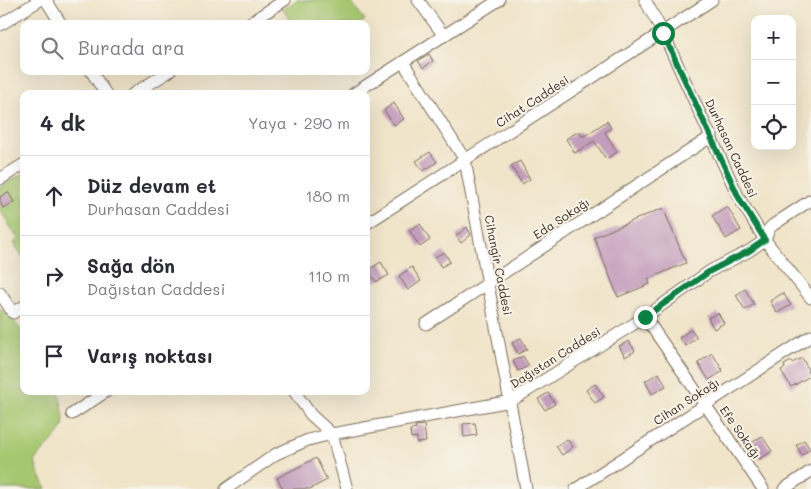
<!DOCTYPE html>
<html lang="tr">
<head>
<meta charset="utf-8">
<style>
  :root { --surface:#fff; --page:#f7f7f7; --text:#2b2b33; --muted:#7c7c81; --line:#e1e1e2 }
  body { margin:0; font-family:Mali,sans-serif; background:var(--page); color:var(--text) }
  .controls { position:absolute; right:15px; top:15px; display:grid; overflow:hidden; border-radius:10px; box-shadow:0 5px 20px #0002 }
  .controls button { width:45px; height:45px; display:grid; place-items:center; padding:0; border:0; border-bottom:1px solid var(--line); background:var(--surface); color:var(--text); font:25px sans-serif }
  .stop { position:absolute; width:15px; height:15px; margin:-11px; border:4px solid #0b8043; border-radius:50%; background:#fff }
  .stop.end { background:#0b8043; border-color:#fff; box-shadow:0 1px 5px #0008 }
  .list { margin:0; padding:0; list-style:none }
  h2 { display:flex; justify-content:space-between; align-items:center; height:65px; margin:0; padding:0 20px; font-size:21px }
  h2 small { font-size:16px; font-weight:400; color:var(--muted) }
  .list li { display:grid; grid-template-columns:32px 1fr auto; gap:15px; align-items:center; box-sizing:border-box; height:80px; padding:0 20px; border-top:1px solid var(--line) }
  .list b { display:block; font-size:19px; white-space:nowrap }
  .list p { margin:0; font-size:16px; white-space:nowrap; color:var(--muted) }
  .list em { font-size:16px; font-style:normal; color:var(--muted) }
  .icon { flex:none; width:28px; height:28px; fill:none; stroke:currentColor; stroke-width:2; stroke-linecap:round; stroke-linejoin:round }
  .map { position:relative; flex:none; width:811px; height:489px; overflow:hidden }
  .search { position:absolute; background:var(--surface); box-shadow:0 5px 20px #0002; left:20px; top:20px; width:350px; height:55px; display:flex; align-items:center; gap:12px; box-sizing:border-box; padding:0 18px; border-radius:10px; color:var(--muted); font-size:19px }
  .panel { position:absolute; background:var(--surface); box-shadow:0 5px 20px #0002; left:20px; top:90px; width:350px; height:305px; border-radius:10px }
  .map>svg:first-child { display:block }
  .green { fill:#a6c770; stroke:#707847 }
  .building { fill:#c39dbc }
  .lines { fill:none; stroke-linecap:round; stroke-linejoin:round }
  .minor-casing { stroke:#7a6b5a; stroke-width:13 }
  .minor { stroke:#fff; stroke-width:11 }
  .route { stroke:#0b8043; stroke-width:6 }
  .labels { text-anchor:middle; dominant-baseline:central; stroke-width:4; stroke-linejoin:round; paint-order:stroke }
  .street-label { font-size:12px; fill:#3b2a1e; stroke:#f7f3e8 }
</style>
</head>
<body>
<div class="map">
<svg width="811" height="489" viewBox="0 0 811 489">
  <rect width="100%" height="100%" fill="#f7f3e8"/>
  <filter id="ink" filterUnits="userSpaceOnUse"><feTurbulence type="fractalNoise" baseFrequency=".02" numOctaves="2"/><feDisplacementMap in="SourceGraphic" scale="10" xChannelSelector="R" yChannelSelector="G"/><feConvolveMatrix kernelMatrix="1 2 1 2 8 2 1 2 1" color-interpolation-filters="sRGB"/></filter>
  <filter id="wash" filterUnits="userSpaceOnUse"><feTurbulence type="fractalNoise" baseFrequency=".0096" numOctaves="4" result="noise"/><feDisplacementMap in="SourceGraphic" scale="20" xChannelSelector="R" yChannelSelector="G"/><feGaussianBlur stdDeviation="1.12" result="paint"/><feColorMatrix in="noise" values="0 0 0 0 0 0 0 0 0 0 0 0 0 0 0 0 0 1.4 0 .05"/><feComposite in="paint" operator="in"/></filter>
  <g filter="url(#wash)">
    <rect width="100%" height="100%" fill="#f0e4c9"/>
    <!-- green -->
    <g class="green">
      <polygon points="297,0 349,0 365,20 359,24 292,24 283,9"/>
      <polygon points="24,173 24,259 14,243 18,239 0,210 0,187"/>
      <path d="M0,308l24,24v59h35c1,11 7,25 4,35 -4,13 -20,23 -28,34 1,12 7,17 11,29h-46z"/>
    </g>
    <g id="blocks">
      <!-- building -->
      <g class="building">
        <polygon points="429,54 433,61 423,68 418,61"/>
        <polygon points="394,103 404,119 394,125 384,110"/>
        <polygon points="607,121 611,128 605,132 617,152 606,159 594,141 575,153 566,139 579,131 582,136 586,135"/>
        <polygon points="430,152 437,162 423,171 416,161"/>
        <polygon points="520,161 530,179 522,184 511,166"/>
        <polygon points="8,192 14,202 3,208 0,202 0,197"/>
        <polygon points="727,206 741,230 726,239 712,216"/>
        <polygon points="663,208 686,263 648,279 650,284 618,297 594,237"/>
        <polygon points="420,224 430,240 420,247 409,230"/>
        <polygon points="467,227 471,235 461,243 456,236"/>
        <polygon points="444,252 450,262 441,267 435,257"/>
        <polygon points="381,262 389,275 376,282 368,270"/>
        <polygon points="412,267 421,281 408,290 399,276"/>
        <polygon points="745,289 754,304 745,310 736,295"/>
        <polygon points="783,293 791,305 777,313 770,301"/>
        <polygon points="718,313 724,323 714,329 708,318"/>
        <polygon points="691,329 697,337 686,346 679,338"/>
        <polygon points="521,338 527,349 518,354 512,343"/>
        <polygon points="629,341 635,351 625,357 619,346"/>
        <polygon points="712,353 723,371 709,380 698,363"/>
        <polygon points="523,356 529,366 518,371 513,361"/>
        <polygon points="802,358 808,369 807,371 810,376 791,387 781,370 785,368 784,365 791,361 792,363"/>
        <polygon points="659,373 666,386 652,394 645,381"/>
        <polygon points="595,384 604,397 595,403 586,390"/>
        <polygon points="548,393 555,404 545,410 538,399"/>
        <polygon points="475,423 477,435 464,437 463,424"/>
        <polygon points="424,425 426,442 417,443 417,437 411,438 410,430 416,429 415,426"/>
        <polygon points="762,436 772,451 760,459 750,444"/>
        <polygon points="567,439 573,447 562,455 556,446"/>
        <polygon points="804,440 810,449 802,455 796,445"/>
        <polygon points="316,458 327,480 310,489 283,489 277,478"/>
      </g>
    </g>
  </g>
  <g filter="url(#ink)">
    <use href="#blocks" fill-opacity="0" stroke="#7a6b5a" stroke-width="1"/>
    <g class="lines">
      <!-- minor casing -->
      <g class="minor-casing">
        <g id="minor">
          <polyline points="46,0 61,24"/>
          <polyline points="418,0 444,36"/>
          <polyline points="645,0 663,33 739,198 765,240 811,298"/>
          <polyline points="248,24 285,0"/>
          <polyline points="0,25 40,0"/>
          <polyline points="403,62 465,160 526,489"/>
          <polyline points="91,71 106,94"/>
          <polyline points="133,94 170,71"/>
          <polyline points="353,94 499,0"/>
          <polyline points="0,179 24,164"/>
          <polyline points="366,224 712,0"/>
          <polyline points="0,293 13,313 24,306"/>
          <polyline points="645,317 763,489"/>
          <polyline points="426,324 712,136"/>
          <polyline points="294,391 311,415 332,434 347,489"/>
          <polyline points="72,414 107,391"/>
          <polyline points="226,489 276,454 308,440 332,434 511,401 645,317 710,271 749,251 765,240 769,229 773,225 811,200"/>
          <polyline points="576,489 811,336"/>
          <polyline points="784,489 811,471"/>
        </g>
      </g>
      <!-- minor -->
      <use href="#minor" class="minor"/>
    </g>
  </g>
  <g class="lines" filter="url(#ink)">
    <!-- route -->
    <polyline class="route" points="645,317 710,271 749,251 765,240 739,198 663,33"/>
  </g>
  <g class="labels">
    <!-- street labels -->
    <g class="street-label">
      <text transform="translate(532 101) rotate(-33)">Cihat Caddesi</text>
      <text transform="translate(732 148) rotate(65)">Durhasan Caddesi</text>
      <text transform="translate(561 218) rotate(-33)">Eda Sokağı</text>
      <text transform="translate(499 265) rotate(79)">Cihangir Caddesi</text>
      <text transform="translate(555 357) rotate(-32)">Dağıstan Caddesi</text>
      <text transform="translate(686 401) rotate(-33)">Cihan Sokağı</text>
      <text transform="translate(741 432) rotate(55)">Efe Sokağı</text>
    </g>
  </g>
</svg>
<div class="controls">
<button>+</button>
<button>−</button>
<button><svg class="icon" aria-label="locate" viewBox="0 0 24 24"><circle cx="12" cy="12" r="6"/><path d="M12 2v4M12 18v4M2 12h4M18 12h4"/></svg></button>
</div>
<div class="stop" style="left:663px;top:33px"></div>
<div class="stop end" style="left:645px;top:317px"></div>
<div class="search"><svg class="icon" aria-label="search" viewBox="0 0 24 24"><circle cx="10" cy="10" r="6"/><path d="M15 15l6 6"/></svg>Burada ara</div>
<section class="panel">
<h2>4 dk<small>Yaya · 290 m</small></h2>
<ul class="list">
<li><svg class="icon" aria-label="ahead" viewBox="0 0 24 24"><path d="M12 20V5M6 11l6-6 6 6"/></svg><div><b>Düz devam et</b><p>Durhasan Caddesi</p></div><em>180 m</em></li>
<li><svg class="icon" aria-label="right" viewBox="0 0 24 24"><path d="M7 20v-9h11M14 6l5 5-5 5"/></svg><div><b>Sağa dön</b><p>Dağıstan Caddesi</p></div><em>110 m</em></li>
<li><svg class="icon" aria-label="arrive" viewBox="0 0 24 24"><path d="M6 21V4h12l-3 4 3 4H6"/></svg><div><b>Varış noktası</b></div></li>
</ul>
</section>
</div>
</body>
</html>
